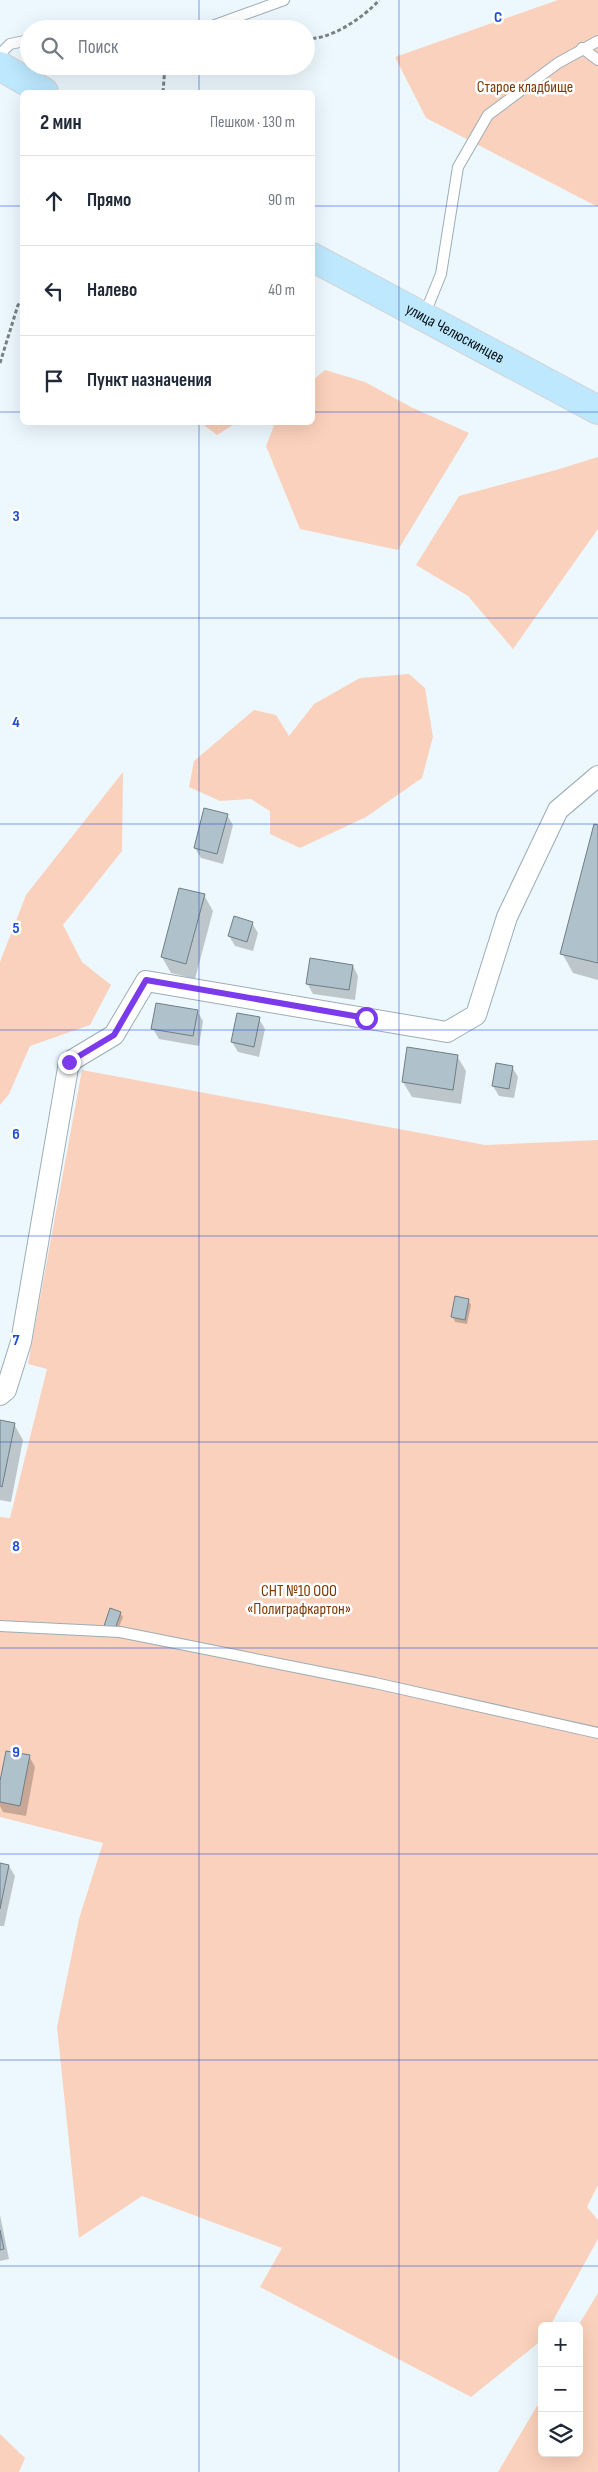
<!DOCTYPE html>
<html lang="ru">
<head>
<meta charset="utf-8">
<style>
  :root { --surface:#fff; --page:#f2f2f3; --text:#1f2937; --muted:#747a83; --line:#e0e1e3 }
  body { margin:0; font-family:"Sofia Sans Condensed",sans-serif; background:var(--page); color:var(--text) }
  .controls { position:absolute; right:15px; bottom:15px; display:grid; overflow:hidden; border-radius:8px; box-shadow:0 5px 20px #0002 }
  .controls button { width:45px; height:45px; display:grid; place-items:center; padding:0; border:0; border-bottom:1px solid var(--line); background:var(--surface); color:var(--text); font:25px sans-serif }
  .stop { position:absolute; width:15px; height:15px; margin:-11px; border:4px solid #7c3aed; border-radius:50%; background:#fff }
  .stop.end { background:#7c3aed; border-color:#fff; box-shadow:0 1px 5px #0008 }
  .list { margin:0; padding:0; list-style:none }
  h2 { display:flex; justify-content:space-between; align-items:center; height:65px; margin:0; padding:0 20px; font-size:21px }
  h2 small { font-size:16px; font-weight:400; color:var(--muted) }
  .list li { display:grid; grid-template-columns:32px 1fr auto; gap:15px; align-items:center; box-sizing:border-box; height:90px; padding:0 20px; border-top:1px solid var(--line) }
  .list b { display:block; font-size:19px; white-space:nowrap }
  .list em { font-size:16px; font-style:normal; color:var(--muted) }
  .icon { flex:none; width:28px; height:28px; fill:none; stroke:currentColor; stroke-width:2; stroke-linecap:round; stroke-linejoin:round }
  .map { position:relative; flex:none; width:598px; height:2472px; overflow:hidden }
  .search { position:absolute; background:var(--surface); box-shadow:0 5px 20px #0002; left:20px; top:20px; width:295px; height:55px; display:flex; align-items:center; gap:12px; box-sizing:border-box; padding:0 18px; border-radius:28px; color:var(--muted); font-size:19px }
  .panel { position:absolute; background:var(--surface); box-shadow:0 5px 20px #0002; left:20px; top:90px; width:295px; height:335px; border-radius:8px }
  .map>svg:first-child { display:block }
  .green { fill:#fad1bc }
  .shadow { fill:#0003 }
  .building { fill:#afc1ca; stroke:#6e7e87 }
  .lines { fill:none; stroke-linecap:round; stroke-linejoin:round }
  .service-casing { stroke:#9cacb6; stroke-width:12 }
  .minor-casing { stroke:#9cacb6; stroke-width:22 }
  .primary-casing { stroke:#d3d4d5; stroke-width:30 }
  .path { stroke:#788185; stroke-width:3; stroke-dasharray:4 2.5; stroke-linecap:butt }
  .service { stroke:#fff; stroke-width:10 }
  .minor { stroke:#fff; stroke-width:20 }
  .primary { stroke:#bde8fe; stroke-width:28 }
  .route { stroke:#7c3aed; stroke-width:6 }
  .grid { fill:none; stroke:#1d4ed8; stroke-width:1; stroke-opacity:0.55 }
  .labels { text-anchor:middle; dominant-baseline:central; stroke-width:5; stroke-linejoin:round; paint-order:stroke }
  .park-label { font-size:16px; fill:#7d3702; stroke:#fff }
  .street-label { font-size:16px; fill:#0a1013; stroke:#fff }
  .grid-label { font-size:16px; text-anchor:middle; font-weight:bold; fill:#1d4ed8; stroke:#fff; stroke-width:5; stroke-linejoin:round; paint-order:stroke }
</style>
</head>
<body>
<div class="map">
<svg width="598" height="2472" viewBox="0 0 598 2472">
  <rect width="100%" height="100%" fill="#edf8fe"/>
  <!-- green -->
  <g class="green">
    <polygon points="558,0 598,0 598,207 426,118 395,57"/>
    <polygon points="325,370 365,382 411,407 469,433 398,550 300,529 266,446 275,423 312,422 313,380"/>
    <polygon points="201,423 236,423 217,435"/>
    <polygon points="598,457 598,529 513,649 468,596 416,565 459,496 556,470"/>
    <polygon points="409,674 425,688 433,737 422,778 366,817 300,848 270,834 270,811 251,799 220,801 189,787 194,761 254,710 276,715 289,736 314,704 360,678"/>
    <polygon points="123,772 122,851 63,925 82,962 111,985 90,1025 30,1046 9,1094 0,1105 0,962 26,895"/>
    <polygon points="82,1070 485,1145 598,1140 598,2185 587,2207 598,2220 598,2239 550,2326 542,2326 542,2340 471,2397 260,2287 282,2248 142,2196 79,2238 57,2027 79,1919 103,1843 0,1817 0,1517 10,1518 47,1369 28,1364"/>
    <polygon points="598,2293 598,2472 498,2472 537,2406 542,2404 542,2453 579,2453 578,2326"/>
    <polygon points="0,2434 25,2458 19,2472 0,2472"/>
  </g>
  <!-- shadow -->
  <g class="shadow">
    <polygon points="227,815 233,825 223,864 201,858 195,848"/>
    <polygon points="598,826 598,980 573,973 562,953"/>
    <polygon points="204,895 213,911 195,979 171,973 162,957"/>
    <polygon points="252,923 258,933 253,951 235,946 229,936"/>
    <polygon points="353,966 358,976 355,1000 313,994 307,983"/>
    <polygon points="197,1011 203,1021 199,1046 159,1039 153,1029"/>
    <polygon points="259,1019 265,1029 259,1057 238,1052 232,1042"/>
    <polygon points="457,1056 466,1071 461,1104 412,1097 403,1082"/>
    <polygon points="512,1067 518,1077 514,1098 499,1096 493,1086"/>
    <polygon points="468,1300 471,1305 467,1324 455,1322 453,1317"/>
    <polygon points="0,1422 14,1424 23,1440 11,1502 0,1500"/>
    <polygon points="120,1613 123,1617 118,1629 108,1631"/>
    <polygon points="29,1756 35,1767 26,1816 3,1812 0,1806 0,1787"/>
    <polygon points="0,1864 9,1866 15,1876 4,1926 0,1926"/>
    <polygon points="0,2215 9,2259 0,2261"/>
  </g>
  <!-- building -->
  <g class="building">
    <polygon points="204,808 228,814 217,854 194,848"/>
    <polygon points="594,824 598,825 598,963 560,954"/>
    <polygon points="179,888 205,894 186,964 161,957"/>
    <polygon points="234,916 253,922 247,942 228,936"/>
    <polygon points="310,958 353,965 349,990 306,984"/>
    <polygon points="156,1003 198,1010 193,1036 151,1029"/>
    <polygon points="237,1013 260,1017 254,1047 231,1042"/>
    <polygon points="407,1047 458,1055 453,1090 402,1082"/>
    <polygon points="496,1063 513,1066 509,1089 492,1086"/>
    <polygon points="455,1296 469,1299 465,1320 451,1317"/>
    <polygon points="0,1420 15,1423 2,1487 0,1486"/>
    <polygon points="110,1608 121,1612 115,1629 104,1626"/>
    <polygon points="6,1751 30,1755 20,1806 0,1802 0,1781"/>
    <polygon points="0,1863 9,1865 0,1909"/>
    <polygon points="0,2230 4,2249 0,2250"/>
  </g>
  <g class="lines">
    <!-- service casing -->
    <g class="service-casing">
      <g id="service">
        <polyline points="204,29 284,0"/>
        <polyline points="582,48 598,60"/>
        <polyline points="0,54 10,44 29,40"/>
        <polyline points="424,316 441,274 458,167 488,115 558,63 598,41"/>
        <polyline points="0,1626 120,1632 375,1683 598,1733"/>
      </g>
    </g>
    <!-- minor casing -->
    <g class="minor-casing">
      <polyline id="minor" points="0,1395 6,1390 21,1342 69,1062 114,1035 146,981 447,1032 476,1015 507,917 558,810 598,776"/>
    </g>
    <!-- primary casing -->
    <g class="primary-casing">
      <g id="primary">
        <polyline points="0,66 44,92"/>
        <path id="s1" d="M312,257l286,153"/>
      </g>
    </g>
    <!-- path -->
    <g class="path">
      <path d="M306,38c22,4 60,-22 73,-38"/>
      <polyline points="163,92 165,66"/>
      <polyline points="0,363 18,305 22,301"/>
    </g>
    <!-- service -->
    <use href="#service" class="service"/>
    <!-- minor -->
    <use href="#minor" class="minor"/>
    <!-- primary -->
    <use href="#primary" class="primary"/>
  </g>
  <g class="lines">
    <!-- route -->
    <polyline class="route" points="69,1062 114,1035 146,980 366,1018"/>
  </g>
  <!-- grid -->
  <path class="grid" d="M199,0v29M399,0v2472M199,66v26M0,206h22M312,206h286M0,412h22M312,412h286M199,422v2050M0,618h598M0,824h598M0,1030h598M0,1236h598M0,1442h598M0,1648h598M0,1854h598M0,2060h598M0,2266h598"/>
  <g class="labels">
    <!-- park labels -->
    <g class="park-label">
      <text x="525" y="87">Старое кладбище</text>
      <text x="299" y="1591">СНТ №10 ООО<tspan x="299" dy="18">«Полиграфкартон»</tspan></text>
    </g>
    <!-- street labels -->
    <g class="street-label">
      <text stroke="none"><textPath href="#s1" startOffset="162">улица Челюскинцев</textPath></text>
    </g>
  </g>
  <g class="grid-label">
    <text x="498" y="22">C</text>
    <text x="16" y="521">3</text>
    <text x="16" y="727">4</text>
    <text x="16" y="933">5</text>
    <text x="16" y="1139">6</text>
    <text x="16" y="1345">7</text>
    <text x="16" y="1551">8</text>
    <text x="16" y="1757">9</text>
  </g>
</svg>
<div class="controls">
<button>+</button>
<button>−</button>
<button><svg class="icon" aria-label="layers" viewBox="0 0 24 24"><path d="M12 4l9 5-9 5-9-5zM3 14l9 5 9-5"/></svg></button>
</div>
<div class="stop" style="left:366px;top:1018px"></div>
<div class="stop end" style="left:69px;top:1062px"></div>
<div class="search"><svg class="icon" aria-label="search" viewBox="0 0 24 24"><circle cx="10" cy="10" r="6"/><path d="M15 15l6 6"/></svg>Поиск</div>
<section class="panel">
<h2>2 мин<small>Пешком · 130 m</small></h2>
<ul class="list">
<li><svg class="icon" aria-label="ahead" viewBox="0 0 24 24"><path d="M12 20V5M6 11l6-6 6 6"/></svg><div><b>Прямо</b></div><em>90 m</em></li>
<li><svg class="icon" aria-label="left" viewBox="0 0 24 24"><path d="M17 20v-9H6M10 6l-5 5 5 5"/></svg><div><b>Налево</b></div><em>40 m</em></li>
<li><svg class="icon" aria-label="arrive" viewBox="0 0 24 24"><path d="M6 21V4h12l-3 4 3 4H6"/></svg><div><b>Пункт назначения</b></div></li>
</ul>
</section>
</div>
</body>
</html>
